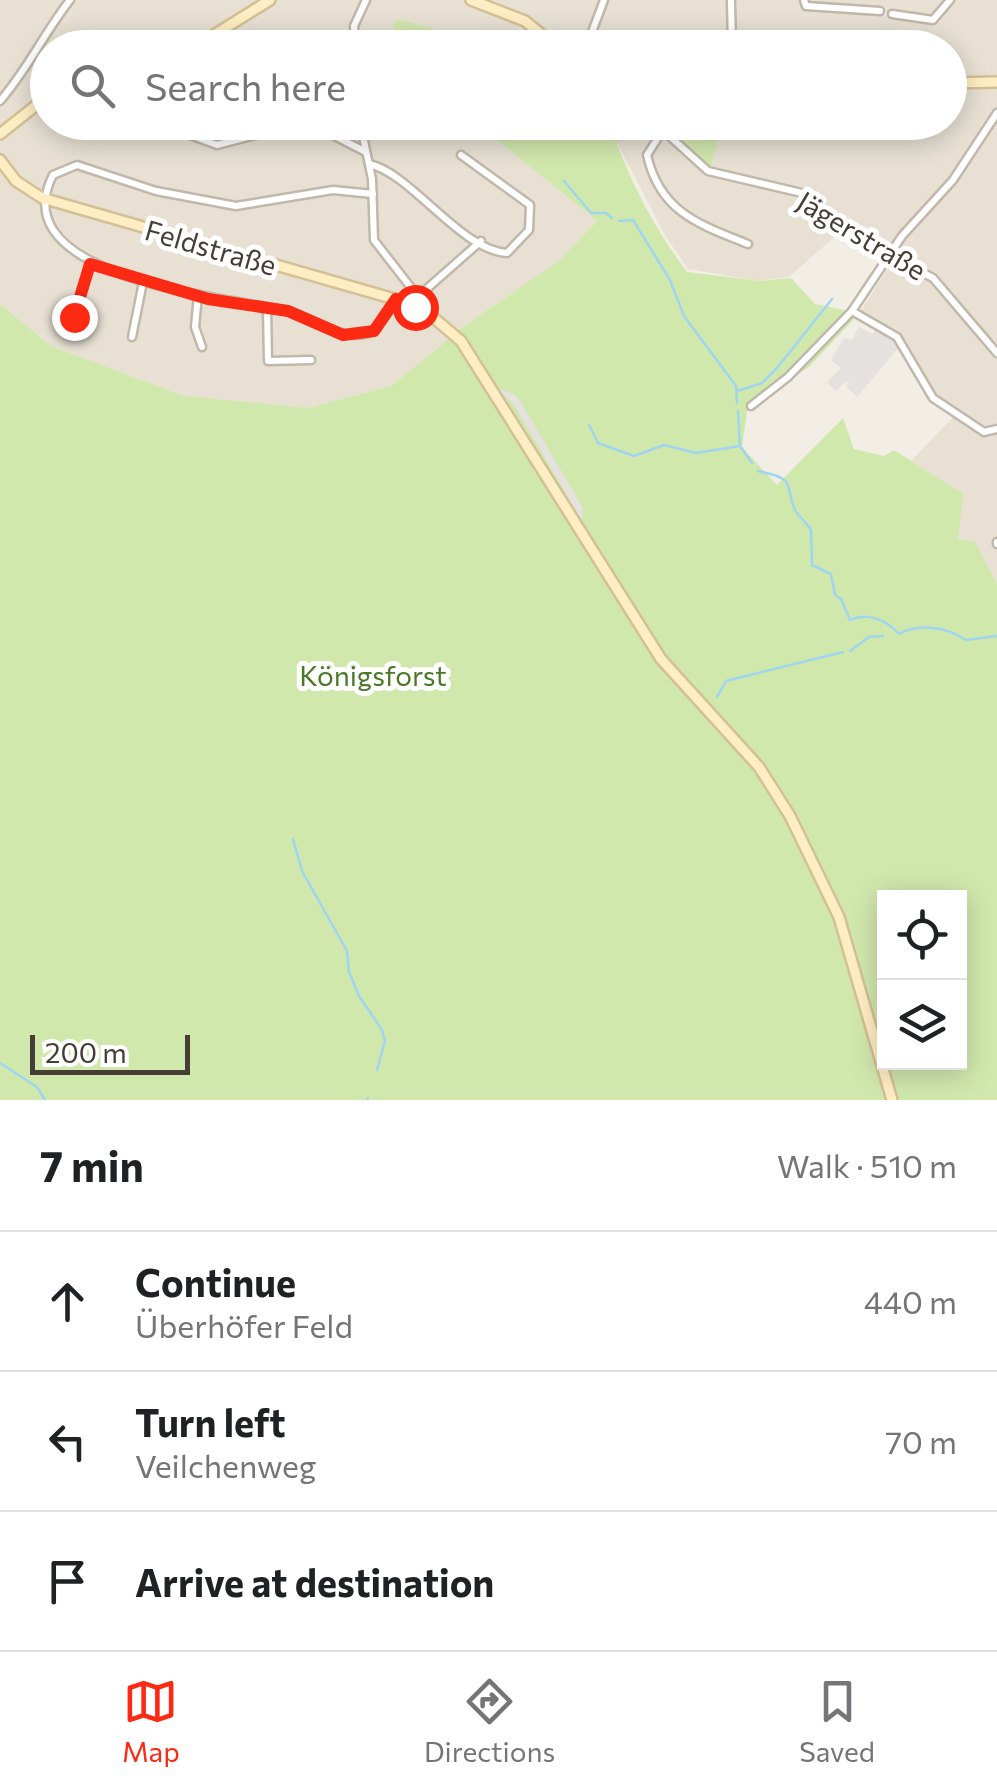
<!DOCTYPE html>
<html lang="en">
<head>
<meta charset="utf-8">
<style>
  :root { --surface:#fff; --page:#f2f2f2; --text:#202124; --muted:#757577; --line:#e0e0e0; --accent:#fc2913 }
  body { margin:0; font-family:Commissioner,sans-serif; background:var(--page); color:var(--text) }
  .controls { position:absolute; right:30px; bottom:30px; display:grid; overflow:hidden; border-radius:0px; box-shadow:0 5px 25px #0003 }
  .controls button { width:90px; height:90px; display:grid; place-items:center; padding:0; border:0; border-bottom:2px solid var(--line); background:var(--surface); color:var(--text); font:50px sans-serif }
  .scale { position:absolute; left:30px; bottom:25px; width:160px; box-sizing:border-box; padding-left:10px; border:5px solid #463e35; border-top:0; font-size:28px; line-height:35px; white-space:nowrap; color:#463e35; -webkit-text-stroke:8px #fff; paint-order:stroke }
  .stop { position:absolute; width:30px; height:30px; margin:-22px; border:8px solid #fc2913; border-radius:50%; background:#fff }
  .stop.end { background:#fc2913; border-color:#fff; box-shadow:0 2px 10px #0008 }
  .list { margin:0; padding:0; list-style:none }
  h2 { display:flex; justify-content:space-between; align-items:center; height:130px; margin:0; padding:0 40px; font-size:42px }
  h2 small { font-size:32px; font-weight:400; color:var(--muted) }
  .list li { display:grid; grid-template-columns:65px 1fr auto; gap:30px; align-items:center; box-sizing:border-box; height:140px; padding:0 40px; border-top:2px solid var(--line) }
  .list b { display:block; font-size:38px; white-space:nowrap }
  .list p { margin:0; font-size:32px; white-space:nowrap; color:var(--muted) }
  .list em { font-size:32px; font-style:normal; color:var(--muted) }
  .icon { flex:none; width:55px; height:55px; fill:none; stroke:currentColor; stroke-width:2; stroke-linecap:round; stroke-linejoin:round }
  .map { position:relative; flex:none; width:997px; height:1100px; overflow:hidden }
  .search { position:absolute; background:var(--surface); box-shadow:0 5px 25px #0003; left:30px; right:30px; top:30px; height:110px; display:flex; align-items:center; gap:25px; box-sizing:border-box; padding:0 35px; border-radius:55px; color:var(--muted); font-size:38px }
  .sheet { height:550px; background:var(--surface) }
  nav { display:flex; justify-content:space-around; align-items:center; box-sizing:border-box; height:140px; border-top:2px solid var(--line); background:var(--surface); font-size:28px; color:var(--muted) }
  nav a { display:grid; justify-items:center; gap:5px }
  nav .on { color:var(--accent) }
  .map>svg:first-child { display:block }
  .residential { fill:#e7e0d3 }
  .green { fill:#d1e8ad; fill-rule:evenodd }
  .parking { fill:#e4e1de }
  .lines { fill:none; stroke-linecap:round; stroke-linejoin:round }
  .stream { stroke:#a0d5f1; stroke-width:2.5 }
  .street-casing { stroke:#c1b8ab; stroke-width:11 }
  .secondary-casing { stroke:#d4c095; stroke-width:14 }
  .street { stroke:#fff; stroke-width:6 }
  .secondary { stroke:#ffedc3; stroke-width:9 }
  .route { stroke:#fc2913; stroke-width:12 }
  .labels { text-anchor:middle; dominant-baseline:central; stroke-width:10; stroke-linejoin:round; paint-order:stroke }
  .street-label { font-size:28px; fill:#463e35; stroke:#fff }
  .park-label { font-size:28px; fill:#4a7827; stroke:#fff }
</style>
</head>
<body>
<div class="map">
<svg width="997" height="1100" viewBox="0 0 997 1100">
  <rect width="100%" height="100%" fill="#f3eee5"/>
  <!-- residential -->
  <g class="residential">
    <polygon points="0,0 727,0 730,38 729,48 479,47 470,40 399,19 392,27 404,47 48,48 48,122 476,123 597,221 560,260 467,324 391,386 308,408 257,406 184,396 51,346 0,304"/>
    <polygon points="737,0 802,0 805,8 877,13 930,25 939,23 954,0 997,0 997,77 950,78 950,48 736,47"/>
    <polygon points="807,0 943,0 933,17 848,5 821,6"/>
    <polygon points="997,85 997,584 975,543 958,539 962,494 911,461 957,413 932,391 901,336 860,312 897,254 850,223 789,277 761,281 688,269 665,235 617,143 624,128 613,123 652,123 709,168 723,123 950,122 950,86"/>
  </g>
  <!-- green -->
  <g class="green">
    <polygon points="399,19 470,40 479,47 404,47 392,26"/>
    <path d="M613,122l12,6 -8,16c18,47 40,88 70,128l74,9 30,-3 24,26 34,7 6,7 -46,49 -61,38 -6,42 35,38 66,-67 11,31 30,7 10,-6 69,44 -5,45 17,3 22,42v516h-997v-796l51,42 133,50 124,12 83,-22 76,-62 93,-64 37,-39 -121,-98zM884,898h76v164h-76z"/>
    <polygon points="705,123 723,123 710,169 670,132"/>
  </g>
  <!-- parking -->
  <g class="parking">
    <polygon points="859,327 872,334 877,329 885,333 899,347 857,397 846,386 850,379 835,391 827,382 841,368 831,360 844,338 852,340"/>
    <polygon points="496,387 515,395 523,406 583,508 580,533 574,507 515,406"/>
  </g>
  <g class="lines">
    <!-- stream -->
    <g class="stream">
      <polyline points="564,181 591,213 606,213 612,218"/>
      <polyline points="619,221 633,220 670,280 684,316 736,386 737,403"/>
      <polyline points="737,391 762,383 777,368 832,299"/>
      <polyline points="738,411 740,446 752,463"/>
      <polyline points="589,425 598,443 634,456 664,445 696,453 740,446"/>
      <path d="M758,471c38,8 26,11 37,39 3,6 12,13 16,20l1,35 19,9 4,21 6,4 9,21c18,-9 39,2 49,14 21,-12 49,-6 67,6l31,-4"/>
      <polyline points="850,651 869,637 883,636"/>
      <polyline points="717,697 726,681 843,652"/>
      <polyline points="293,839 302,871 347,951 349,972 359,996 382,1030 385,1041 377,1070"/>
      <polyline points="0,1063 37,1087 45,1100"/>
      <polyline points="367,1100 368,1098"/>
    </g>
    <!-- street casing -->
    <g class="street-casing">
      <g id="street">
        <polyline points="731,0 732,48"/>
        <polyline points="804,0 806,6 880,11"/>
        <polyline points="892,14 933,20 950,0"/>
        <polyline points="355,48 354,26 366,0"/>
        <polyline points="586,48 604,0"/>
        <path d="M0,101c28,-32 44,-68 70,-101"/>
        <polyline points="155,122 217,145 279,129 323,130 366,152"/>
        <polyline points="360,122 372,179 374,240 412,289 405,302"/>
        <polyline points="654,122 708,171 802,193 889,255 933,278 997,353"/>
        <path d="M663,130l-16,25c13,57 51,69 101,89"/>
        <path d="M369,164c42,9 91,86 138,89l22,-23 1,-25 -69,-50"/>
        <path d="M373,194l-40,-4 -97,16 -80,-15 -79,-26 -24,10c-53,104 181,123 234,136 31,7 54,34 87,20l22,-32"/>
        <polyline points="198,295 195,327 202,347"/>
        <polyline points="267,307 268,361 311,360"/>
        <polyline points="415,307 422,293 481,241"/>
        <polyline points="852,311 897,337 933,398 984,432 997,429"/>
        <polyline points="74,317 90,264"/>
        <polyline points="132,337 143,282"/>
        <polyline points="751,406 788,377 852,311 902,236 953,180 997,113"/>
        <polyline points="997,544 997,542"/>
      </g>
    </g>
    <!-- secondary casing -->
    <g class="secondary-casing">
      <g id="secondary">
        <polyline points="471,0 525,21 558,48"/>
        <polyline points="193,48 270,0"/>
        <polyline points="950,83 997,82"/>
        <polyline points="0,134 48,96"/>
        <polyline points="0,160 16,181 42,198 405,302 434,318 461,341 661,659 759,767 790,816 839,917 892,1100"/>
      </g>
    </g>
    <!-- street -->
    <use href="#street" class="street"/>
    <!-- secondary -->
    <use href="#secondary" class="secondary"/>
  </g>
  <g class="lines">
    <!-- route -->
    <polyline class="route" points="74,317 90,264 208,299 288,311 343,335 374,331 396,299 415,307"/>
  </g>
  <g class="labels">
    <!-- street labels -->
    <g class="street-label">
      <text transform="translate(862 235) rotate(31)">Jägerstraße</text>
      <text transform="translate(211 247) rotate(16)">Feldstraße</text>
    </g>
    <!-- park labels -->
    <g class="park-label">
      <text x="373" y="675">Königsforst</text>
    </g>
  </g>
</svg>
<div class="controls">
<button><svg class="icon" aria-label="locate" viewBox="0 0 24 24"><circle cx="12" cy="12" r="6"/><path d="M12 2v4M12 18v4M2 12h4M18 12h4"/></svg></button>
<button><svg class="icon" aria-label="layers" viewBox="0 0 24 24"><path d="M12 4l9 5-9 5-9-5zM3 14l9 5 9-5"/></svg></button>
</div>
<div class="scale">200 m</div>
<div class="stop" style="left:415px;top:307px"></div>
<div class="stop end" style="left:74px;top:317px"></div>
<div class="search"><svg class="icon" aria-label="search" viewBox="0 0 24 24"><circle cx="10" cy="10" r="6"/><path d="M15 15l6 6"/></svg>Search here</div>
</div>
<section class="sheet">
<h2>7 min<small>Walk · 510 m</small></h2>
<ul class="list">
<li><svg class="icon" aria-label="ahead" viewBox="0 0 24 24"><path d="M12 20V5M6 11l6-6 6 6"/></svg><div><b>Continue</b><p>Überhöfer Feld</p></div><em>440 m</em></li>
<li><svg class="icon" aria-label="left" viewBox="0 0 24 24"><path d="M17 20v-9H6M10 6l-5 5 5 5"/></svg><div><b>Turn left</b><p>Veilchenweg</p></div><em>70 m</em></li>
<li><svg class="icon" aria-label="arrive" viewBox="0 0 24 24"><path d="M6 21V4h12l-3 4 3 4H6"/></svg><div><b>Arrive at destination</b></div></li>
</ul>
</section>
<nav>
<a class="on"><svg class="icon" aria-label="map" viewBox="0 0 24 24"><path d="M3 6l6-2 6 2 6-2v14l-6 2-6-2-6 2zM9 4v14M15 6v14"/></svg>Map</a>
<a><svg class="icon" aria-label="directions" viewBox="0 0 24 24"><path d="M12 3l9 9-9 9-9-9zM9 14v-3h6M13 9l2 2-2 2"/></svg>Directions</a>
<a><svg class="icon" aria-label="saved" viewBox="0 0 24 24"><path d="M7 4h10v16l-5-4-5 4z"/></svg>Saved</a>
</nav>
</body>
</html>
